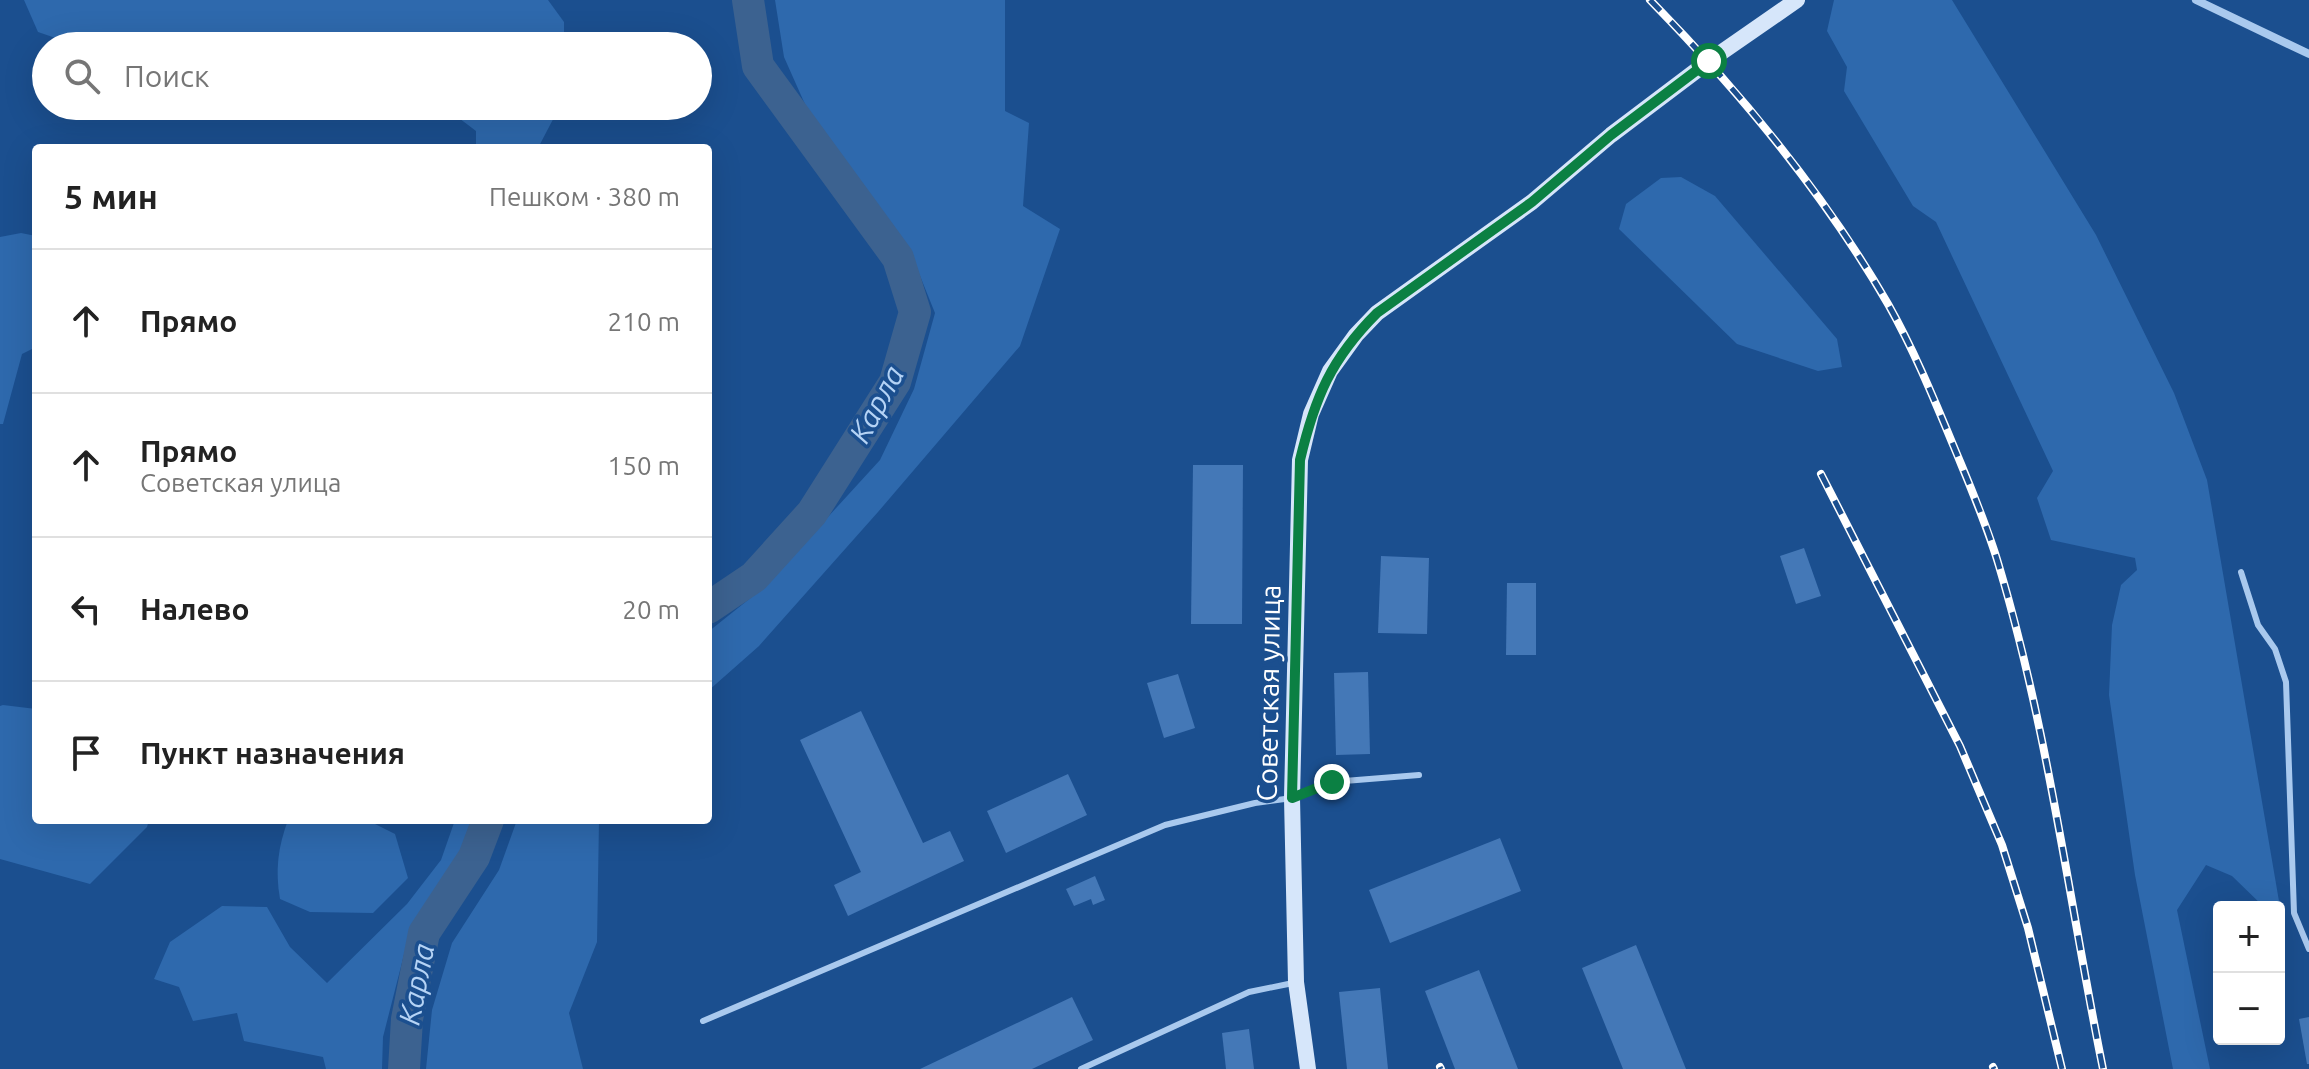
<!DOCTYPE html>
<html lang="ru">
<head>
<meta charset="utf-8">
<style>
  :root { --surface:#fff; --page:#f6f6f6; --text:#222; --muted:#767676; --line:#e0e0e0 }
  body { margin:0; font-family:Ubuntu,sans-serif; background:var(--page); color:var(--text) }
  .controls { position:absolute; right:24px; bottom:24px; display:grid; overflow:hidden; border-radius:8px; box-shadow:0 8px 32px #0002 }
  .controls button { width:72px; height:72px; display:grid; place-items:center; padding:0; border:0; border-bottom:2px solid var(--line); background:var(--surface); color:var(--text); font:40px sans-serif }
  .stop { position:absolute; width:24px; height:24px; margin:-18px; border:6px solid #0b8043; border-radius:50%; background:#fff }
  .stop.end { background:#0b8043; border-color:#fff; box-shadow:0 2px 8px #0008 }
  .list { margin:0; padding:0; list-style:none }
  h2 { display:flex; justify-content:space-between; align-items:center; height:104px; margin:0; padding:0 32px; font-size:34px }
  h2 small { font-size:26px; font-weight:400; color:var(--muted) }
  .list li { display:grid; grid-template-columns:52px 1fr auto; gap:24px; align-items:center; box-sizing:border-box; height:144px; padding:0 32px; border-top:2px solid var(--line) }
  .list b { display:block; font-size:30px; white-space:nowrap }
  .list p { margin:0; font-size:26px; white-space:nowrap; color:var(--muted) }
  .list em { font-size:26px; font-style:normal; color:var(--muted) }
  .icon { flex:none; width:44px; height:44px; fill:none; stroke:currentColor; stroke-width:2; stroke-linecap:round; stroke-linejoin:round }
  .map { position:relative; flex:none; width:2309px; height:1069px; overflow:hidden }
  .search { position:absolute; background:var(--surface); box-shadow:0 8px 32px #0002; left:32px; top:32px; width:680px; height:88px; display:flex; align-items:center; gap:20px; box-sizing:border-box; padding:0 28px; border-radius:44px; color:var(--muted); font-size:30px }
  .panel { position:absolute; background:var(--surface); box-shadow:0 8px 32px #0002; left:32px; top:144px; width:680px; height:680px; border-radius:8px }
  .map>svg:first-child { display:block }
  .green { fill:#2e69ad }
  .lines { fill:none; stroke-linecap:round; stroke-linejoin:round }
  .river { stroke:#3c6290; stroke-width:32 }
  .building { fill:#4478b7 }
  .lane { stroke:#a9c9ee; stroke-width:6 }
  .street { stroke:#a9c9ee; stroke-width:8 }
  .secondary { stroke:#d6e6fa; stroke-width:16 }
  .rail-casing { stroke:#fff; stroke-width:8 }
  .rail { stroke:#1b4f8f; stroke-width:5; stroke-dasharray:15; stroke-linecap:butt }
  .route { stroke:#0b8043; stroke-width:10 }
  .labels { text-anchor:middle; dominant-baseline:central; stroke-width:7; stroke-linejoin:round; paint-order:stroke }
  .street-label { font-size:28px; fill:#fff; stroke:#1b4f8f }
  .water-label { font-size:30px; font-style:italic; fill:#b5d3f5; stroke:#1b4f8f }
</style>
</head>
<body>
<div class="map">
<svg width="2309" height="1069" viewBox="0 0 2309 1069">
  <rect width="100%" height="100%" fill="#1b4f8f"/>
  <!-- green -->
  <g class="green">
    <polygon points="24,0 548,0 564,22 564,46 79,46 38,32"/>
    <polygon points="775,0 1005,0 1005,111 1029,123 1023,206 1060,229 1020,346 878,512 759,646 708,691 708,632 763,588 880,460 914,389 935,313 910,251 820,138 784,57"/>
    <polygon points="1834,0 1952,0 2096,235 2174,393 2207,480 2280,907 2264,907 2232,876 2206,865 2177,910 2210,1069 2173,1069 2135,875 2109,695 2112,625 2121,585 2137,570 2135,558 2051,540 2037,498 2053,471 1936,222 1913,206 1844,91 1847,67 1827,31"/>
    <polygon points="443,106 560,106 538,148 476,148 476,131"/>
    <polygon points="1681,177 1715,196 1837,339 1842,367 1818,371 1737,344 1619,229 1626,204 1661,178"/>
    <polygon points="21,233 36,236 36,347 22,354 3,424 0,424 0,237"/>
    <polygon points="3,705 36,709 36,820 149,820 147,827 90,884 0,859 0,706"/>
    <path d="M288,820h79l28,14 13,44 -35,35 -63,-1 -30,-13c-5,-29 -2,-52 8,-79z"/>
    <polygon points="455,820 471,820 458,861 410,931 383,1037 382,1069 326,1069 323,1057 244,1041 237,1013 193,1021 179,987 154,979 170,942 222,906 267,907 290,947 327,983 407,904 441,860"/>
    <polygon points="517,820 599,820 597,942 569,1013 583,1069 426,1069 432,1010 452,943 499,870"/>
  </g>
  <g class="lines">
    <!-- river -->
    <g class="river">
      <polyline points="708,608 754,577 812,513 895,382 915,312 898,258 758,66 748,0"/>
      <polyline points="404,1069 407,1019 424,933 474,857 488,820"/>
    </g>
  </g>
  <!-- building -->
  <g class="building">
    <polygon points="1193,465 1243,465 1242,624 1191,624"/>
    <polygon points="1804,548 1821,596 1796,604 1780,556"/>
    <polygon points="1381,556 1429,558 1427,634 1378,633"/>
    <polygon points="1507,583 1536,583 1536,655 1506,655"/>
    <polygon points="1368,672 1370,754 1336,755 1334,673"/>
    <polygon points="1178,674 1195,728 1164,738 1147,683"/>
    <polygon points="861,711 923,843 950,831 964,861 848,916 834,885 861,872 800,740"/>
    <polygon points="1068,774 1087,815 1006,853 987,811"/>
    <polygon points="1500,838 1521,891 1390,943 1369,890"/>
    <polygon points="1095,876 1105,900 1093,905 1091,899 1074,906 1066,889"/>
    <polygon points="1636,945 1686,1069 1623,1069 1582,968"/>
    <polygon points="1479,970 1518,1069 1455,1069 1425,991"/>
    <polygon points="1380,988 1388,1069 1347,1069 1339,992"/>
    <polygon points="1072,997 1093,1040 1032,1069 920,1069"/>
    <polygon points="2309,1017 2309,1064 2307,1064 2299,1019"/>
    <polygon points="1249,1029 1254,1069 1226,1069 1222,1033"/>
  </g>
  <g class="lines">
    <!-- lane -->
    <g class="lane">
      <polyline points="2241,572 2258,625 2275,649 2286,682 2294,913 2309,949"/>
      <polyline points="703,1021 1165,825 1255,803 1292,798 1332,782 1419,775"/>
      <polyline points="1081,1069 1249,992 1293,983"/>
    </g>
    <!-- street -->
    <polyline class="street" points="2196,0 2309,54"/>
    <!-- secondary -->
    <polyline class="secondary" points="1308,1069 1296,982 1292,798 1300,460 1311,414 1330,371 1356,335 1377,313 1532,202 1611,135 1709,61 1797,0"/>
    <!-- rail casing -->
    <g class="rail-casing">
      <g id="rail">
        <path d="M1650,0c90,92 174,193 238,304 26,46 46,95 66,143 16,39 33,78 45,119 49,164 70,335 104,503"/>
        <polyline points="1821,474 1960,746 2002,845 2028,928 2062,1069"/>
        <polyline points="1440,1067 1441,1069"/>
        <polyline points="1993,1067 1994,1069"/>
      </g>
    </g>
    <!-- rail -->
    <use href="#rail" class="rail"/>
  </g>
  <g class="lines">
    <!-- route -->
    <path class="route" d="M1332,782l-40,16 8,-338c15,-63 31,-101 77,-147l155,-111 79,-67 98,-74"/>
  </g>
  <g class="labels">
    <!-- street labels -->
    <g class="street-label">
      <text transform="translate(1268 693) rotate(-89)">Советская улица</text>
    </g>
    <!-- water labels -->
    <g class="water-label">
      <text transform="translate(876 404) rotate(-62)">Карла</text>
      <text transform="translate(416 984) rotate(-79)">Карла</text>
    </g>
  </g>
</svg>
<div class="controls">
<button>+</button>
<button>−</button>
</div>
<div class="stop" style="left:1709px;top:61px"></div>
<div class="stop end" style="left:1332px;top:782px"></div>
<div class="search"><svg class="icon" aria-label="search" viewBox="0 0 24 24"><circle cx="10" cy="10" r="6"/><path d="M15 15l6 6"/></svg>Поиск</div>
<section class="panel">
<h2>5 мин<small>Пешком · 380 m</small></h2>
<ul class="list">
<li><svg class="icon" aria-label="ahead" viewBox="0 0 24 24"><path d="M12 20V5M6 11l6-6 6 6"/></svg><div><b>Прямо</b></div><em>210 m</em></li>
<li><svg class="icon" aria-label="ahead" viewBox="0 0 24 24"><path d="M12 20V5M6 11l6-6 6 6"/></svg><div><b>Прямо</b><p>Советская улица</p></div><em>150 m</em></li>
<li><svg class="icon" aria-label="left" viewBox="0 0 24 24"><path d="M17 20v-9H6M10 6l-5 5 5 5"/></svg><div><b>Налево</b></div><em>20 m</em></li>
<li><svg class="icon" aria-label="arrive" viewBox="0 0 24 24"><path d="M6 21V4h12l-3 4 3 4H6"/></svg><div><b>Пункт назначения</b></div></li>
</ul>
</section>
</div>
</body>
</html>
